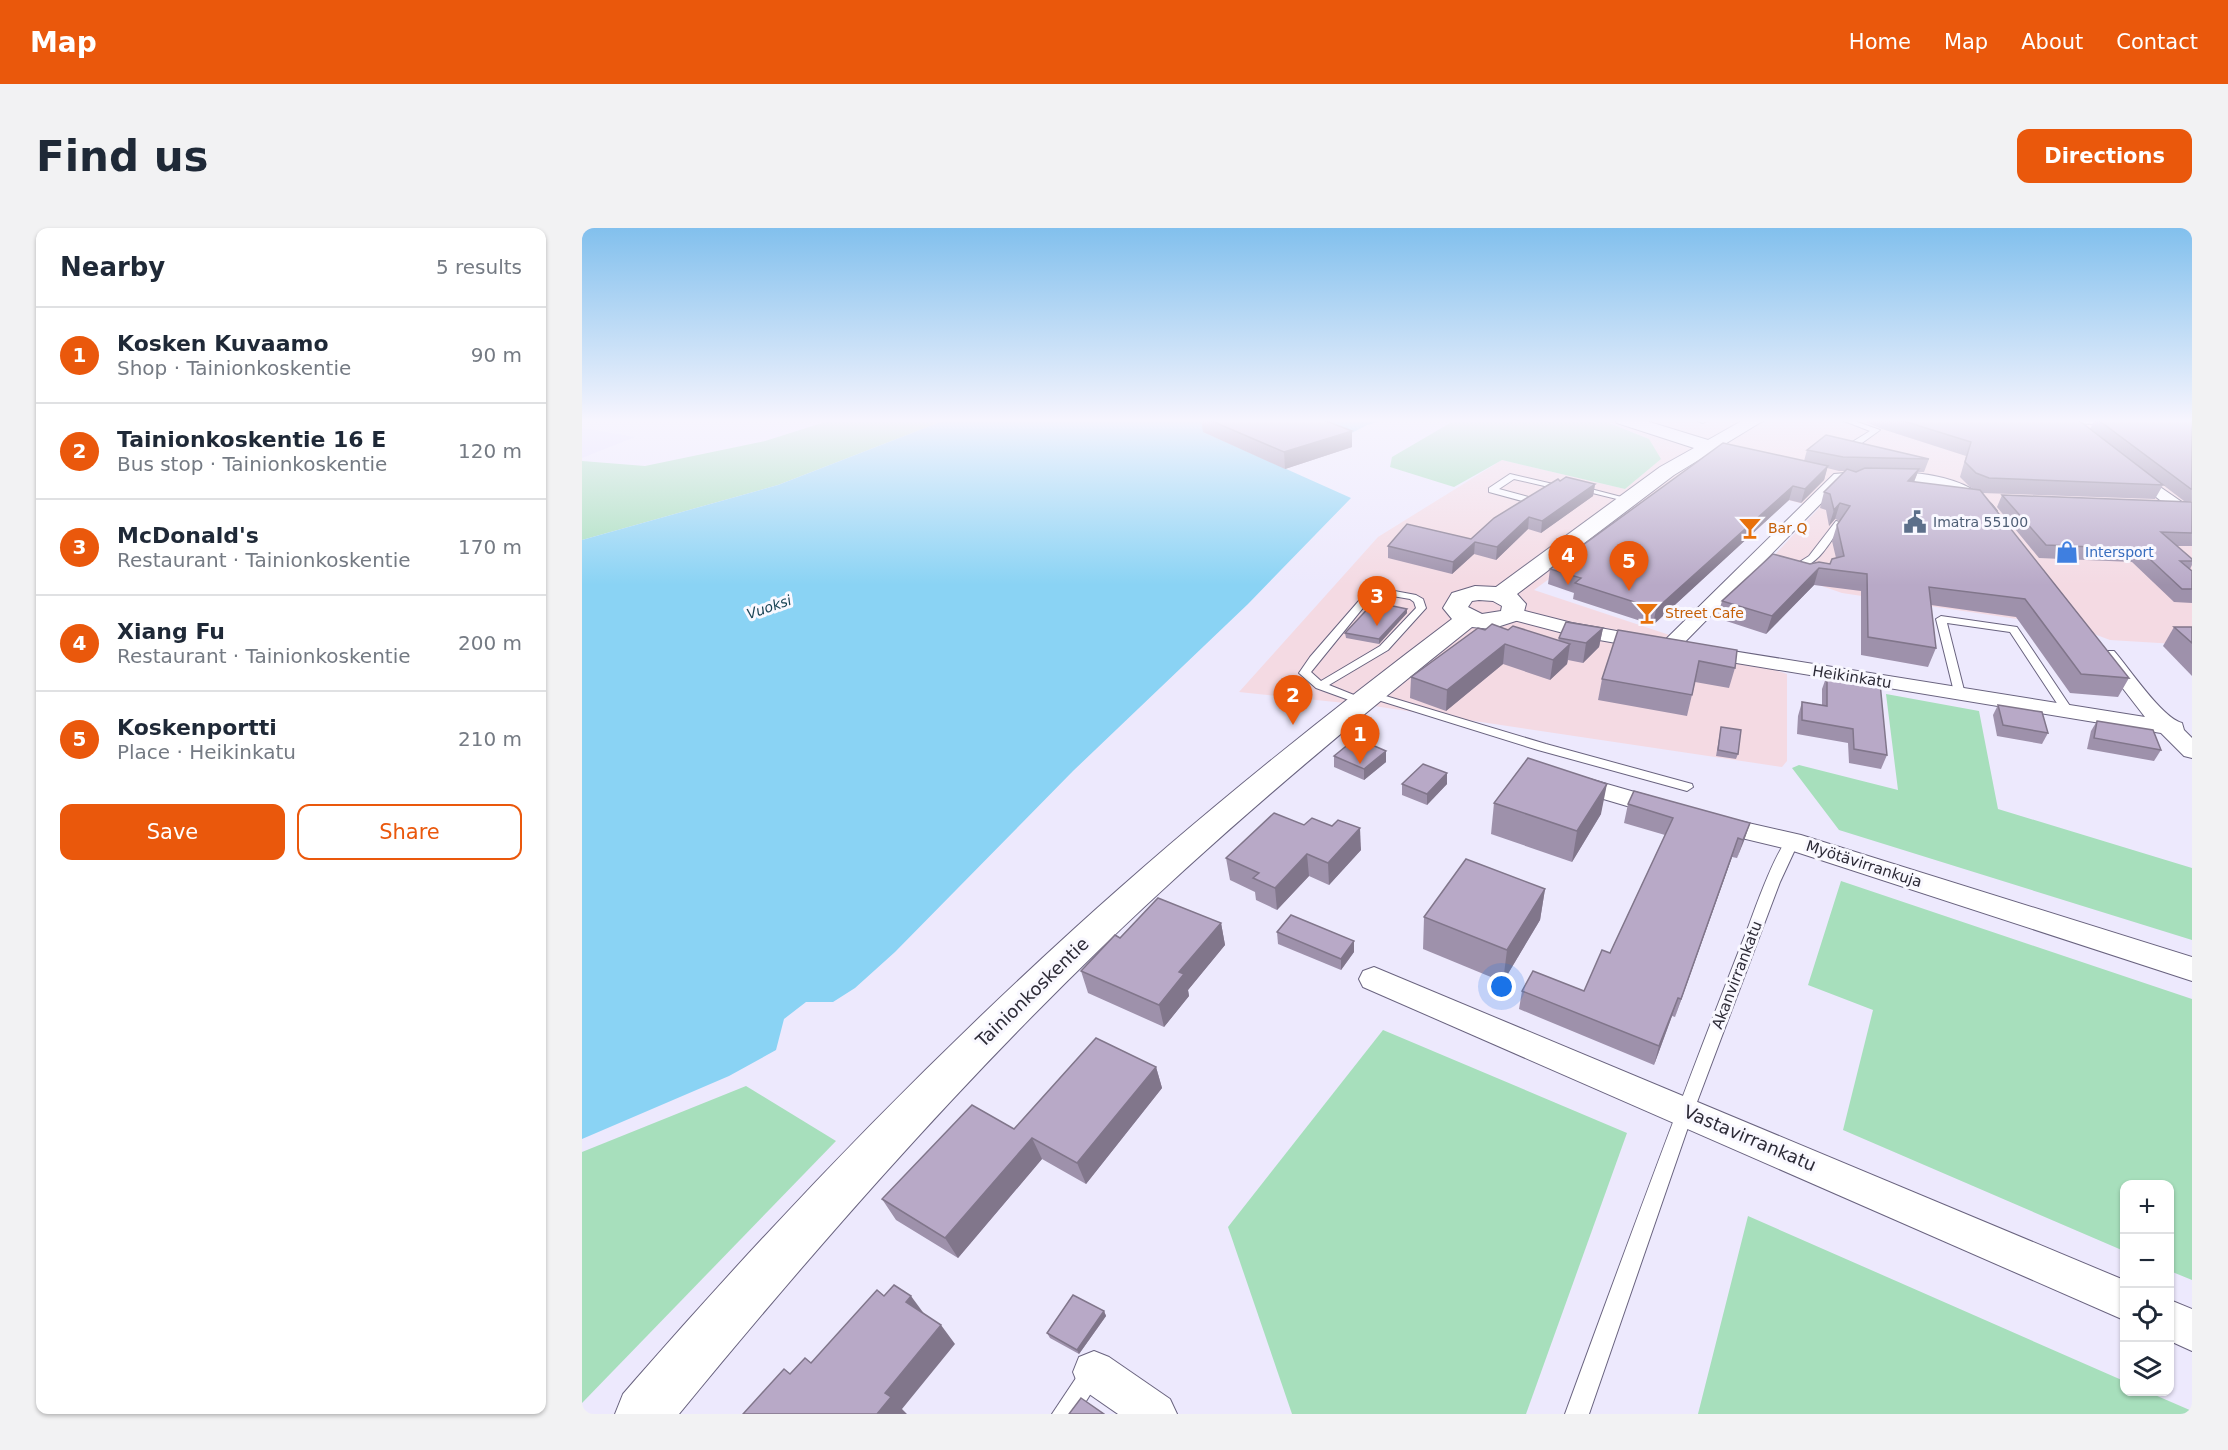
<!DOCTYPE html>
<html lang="en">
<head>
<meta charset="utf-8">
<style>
  :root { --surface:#fff; --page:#f2f2f3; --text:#1f2937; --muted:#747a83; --line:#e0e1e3; --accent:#ea580c }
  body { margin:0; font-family:"DejaVu Sans",sans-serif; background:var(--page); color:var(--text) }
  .controls { position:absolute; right:18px; bottom:18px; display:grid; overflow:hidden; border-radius:12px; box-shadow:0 2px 4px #0004 }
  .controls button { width:54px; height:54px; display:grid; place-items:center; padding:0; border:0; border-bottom:2px solid var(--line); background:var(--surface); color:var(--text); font:30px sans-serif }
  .you { position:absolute; left:920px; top:759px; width:21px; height:21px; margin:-15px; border:4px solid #fff; border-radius:50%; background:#1a73e8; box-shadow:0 0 0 9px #1a73e833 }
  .badge { display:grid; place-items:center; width:39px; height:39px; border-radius:50%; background:var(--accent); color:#fff; font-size:20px; font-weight:700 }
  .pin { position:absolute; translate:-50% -50px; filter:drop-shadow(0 2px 3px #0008) }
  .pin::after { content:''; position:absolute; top:32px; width:21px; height:18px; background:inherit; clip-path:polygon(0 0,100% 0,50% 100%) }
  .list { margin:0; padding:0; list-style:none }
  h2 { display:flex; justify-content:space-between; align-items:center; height:78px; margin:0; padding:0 24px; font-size:26px }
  h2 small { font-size:20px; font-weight:400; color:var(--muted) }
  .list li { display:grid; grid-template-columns:39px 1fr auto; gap:18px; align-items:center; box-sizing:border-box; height:96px; padding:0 24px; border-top:2px solid var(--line) }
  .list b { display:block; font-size:22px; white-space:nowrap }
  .list p { margin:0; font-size:20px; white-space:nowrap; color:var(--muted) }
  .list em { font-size:20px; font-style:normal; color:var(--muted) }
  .actions { display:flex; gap:12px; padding:18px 24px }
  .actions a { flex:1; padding:14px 0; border:2px solid var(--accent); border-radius:12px; text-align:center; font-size:21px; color:var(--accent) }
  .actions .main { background:var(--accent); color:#fff }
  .icon { flex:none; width:33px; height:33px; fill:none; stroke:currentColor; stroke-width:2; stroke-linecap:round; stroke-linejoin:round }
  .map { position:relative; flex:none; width:1610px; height:1186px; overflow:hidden; border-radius:12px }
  header { display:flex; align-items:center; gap:36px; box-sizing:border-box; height:84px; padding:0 30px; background:var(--accent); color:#fff }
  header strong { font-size:28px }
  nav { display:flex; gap:33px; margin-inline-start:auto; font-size:21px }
  .intro { display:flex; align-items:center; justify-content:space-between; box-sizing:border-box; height:144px; padding:0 36px }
  h1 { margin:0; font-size:42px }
  .button { padding:15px 27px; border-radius:12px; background:var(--accent); color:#fff; font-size:21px; font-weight:700 }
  main { display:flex; gap:36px; padding:0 36px }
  aside { flex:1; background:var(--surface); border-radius:12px; box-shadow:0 2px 4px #0004 }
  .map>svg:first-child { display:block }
  .commercial { fill:#f4dae3 }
  .built { fill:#e4defe }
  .green { fill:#a7dfbc }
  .water { fill:#8ad3f4 }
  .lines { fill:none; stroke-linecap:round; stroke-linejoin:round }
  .lane-casing { stroke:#69637f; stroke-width:2 }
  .street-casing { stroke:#69637f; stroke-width:2 }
  .secondary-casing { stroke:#69637f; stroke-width:2 }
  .lane { fill:#fff; fill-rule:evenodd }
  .street { fill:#fff; fill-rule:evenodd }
  .secondary { fill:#fff; fill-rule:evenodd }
  .wall { fill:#9e91ab }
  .shaded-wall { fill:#81768b }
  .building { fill:#b8a9c7; stroke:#81768b; stroke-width:1.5 }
  .labels { text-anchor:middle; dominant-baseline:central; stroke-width:6; stroke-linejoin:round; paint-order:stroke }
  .far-service-label { font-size:14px; fill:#4e5e75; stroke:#f9f8ff; text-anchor:start }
  .far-food-label { font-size:14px; fill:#c56008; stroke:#f9f8ff; text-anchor:start }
  .far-shop-label { font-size:14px; fill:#366cbe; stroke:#f9f8ff; text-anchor:start }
  .far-water-label { font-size:14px; font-style:italic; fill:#184354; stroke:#f9f8ff }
  .street-label { font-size:15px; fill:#2d2b37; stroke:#f9f8ff }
  .near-street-label { font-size:18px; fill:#2d2b37; stroke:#f9f8ff }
</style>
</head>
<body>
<header>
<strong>Map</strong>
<nav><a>Home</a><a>Map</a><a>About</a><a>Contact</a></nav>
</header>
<div class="intro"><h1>Find us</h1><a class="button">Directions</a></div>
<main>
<aside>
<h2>Nearby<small>5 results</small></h2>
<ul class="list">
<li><span class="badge">1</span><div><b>Kosken Kuvaamo</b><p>Shop · Tainionkoskentie</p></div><em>90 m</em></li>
<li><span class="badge">2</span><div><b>Tainionkoskentie 16 E</b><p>Bus stop · Tainionkoskentie</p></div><em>120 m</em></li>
<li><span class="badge">3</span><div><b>McDonald's</b><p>Restaurant · Tainionkoskentie</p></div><em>170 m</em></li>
<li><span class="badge">4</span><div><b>Xiang Fu</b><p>Restaurant · Tainionkoskentie</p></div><em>200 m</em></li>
<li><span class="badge">5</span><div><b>Koskenportti</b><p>Place · Heikinkatu</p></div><em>210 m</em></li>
</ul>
<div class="actions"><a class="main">Save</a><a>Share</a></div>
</aside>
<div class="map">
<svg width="1610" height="1186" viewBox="0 0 1610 1186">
  <rect width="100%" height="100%" fill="#ede9fd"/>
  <!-- commercial -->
  <polygon class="commercial" points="1034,191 1610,191 1610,417 1528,412 1496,400 1260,365 1182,338 1237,280 1108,247 952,362 1205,446 1205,533 1200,539 792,478 657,464 796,309 920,232 1043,261 1062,245 1067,211 1026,194"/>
  <!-- built -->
  <polygon class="built" points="0,200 53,209 0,230"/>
  <!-- green -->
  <g class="green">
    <polygon points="253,191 366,191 196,257 0,312 0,233 63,238 183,213"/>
    <polygon points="875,191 1017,191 1067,211 1079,231 1043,261 920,232 872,259 808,239 810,229"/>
    <polygon points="1304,466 1397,483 1416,581 1610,640 1610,712 1257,602 1210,540 1217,537 1316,562"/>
    <polygon points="1259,653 1610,771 1610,1052 1588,1043 1588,956 1542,956 1542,1023 1261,902 1291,782 1226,757"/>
    <polygon points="801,802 1045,905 944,1186 710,1186 646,999"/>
    <polygon points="164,858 254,913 0,1175 0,924"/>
    <polygon points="1166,988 1542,1153 1542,1164 1566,1164 1610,1183 1610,1186 1116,1186"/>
  </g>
  <!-- water -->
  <g class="water">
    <polygon points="366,191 627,191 626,206 769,270 666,376 491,543 313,724 273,760 251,774 224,774 202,791 194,822 147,848 0,911 0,312 196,257"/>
    <polygon points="732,191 806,191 785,197 760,210 770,218 713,196"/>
  </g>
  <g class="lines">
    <!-- lane casing -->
    <g class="lane-casing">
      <g id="lane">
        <polygon points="1257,191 1267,191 1298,202 1273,220 1267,220 1267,216 1288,203"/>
        <polygon points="928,246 971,256 982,254 1051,272 1047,274 982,258 971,260 932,251 917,261 950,270 959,265 963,267 951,276 907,264 907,260"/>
        <path d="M1254,293l7,2c-10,14 -26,46 -45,44v-4l11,-7z"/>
        <path d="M791,359l43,8 7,4 3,9 -38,42 -59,35 35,14 2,2 -2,2 -4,1 -44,-16 -17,-15 11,-16 60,-69zM793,365l35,6 4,3 2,6 -36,38 -59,35 -10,-9z"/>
        <polygon points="1359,388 1435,399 1492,484 1490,486 1482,486 1428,404 1365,395 1383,466 1381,468 1373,468 1354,391"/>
        <polygon points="787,463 964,516 1110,556 1111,559 1105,563 956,522 783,468 781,466"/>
        <path d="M1210,608l7,5 -19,41 -86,228 -105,304h-24c60,-164 120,-327 184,-489 6,-16 30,-85 43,-89z"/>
        <polygon points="510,1135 518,1138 521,1146 496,1186 470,1186 502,1138"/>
      </g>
    </g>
    <!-- street casing -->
    <g class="street-casing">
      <g id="street">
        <polygon points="1110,191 1128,191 1121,195"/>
        <polygon points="1476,191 1610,191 1610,199 1483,195"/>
        <polygon points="1549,239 1610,281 1610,294 1604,292 1544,246 1542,243 1544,240"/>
        <path d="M1276,244c46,-1 109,-2 139,39l-8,5c-14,-4 -25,-19 -39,-25 -33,-14 -72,-11 -107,-10l-166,169h-14l-3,-4 3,-4 171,-168z"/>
        <polygon points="931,380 990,395 1068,409 1075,411 1078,415 1075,419 1068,421 989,407 924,390 921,386 924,382"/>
        <path d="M1119,418l444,71 -48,-62 3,-4h14c15,17 48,67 68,72l2,7 8,8v20l-8,-2 -23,-23 -467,-77 -3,-4 3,-4z"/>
        <polygon points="990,546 1091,575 1095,581 1091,587 1082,589 981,559 978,554 981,549"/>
        <polygon points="1131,587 1219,607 1610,729 1610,753 1205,621 1122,601 1118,595 1122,589"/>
        <polygon points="792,739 1542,1052 1542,1092 781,759 777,751 781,743"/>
        <polygon points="1588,1072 1610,1081 1610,1123 1588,1113"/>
        <polygon points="512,1123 527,1129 588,1171 595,1186 536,1186 497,1159 491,1144 497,1129"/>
      </g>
    </g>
    <!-- secondary casing -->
    <g class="secondary-casing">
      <path id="secondary" d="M1032,191h26l68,21 37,-21h21l-92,56 -157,119 9,10 -4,15 -31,10 -19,-2c-128,102 -253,207 -370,320 -151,146 -290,305 -423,467h-64l8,-20 13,-15c138,-158 283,-309 438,-450 121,-110 248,-212 378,-310l-9,-11 9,-15 23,-7 21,1 164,-120 34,-19 -77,-25zM897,372l14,1 9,5 -1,5 -19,3 -14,-7 4,-6z"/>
    </g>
    <!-- lane -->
    <use href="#lane" class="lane"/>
    <!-- street -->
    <use href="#street" class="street"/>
    <!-- secondary -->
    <use href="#secondary" class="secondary"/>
  </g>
  <!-- wall -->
  <g class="wall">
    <polygon points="619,191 739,191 770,219 703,241 621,204"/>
    <polygon points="1285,191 1495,191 1581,257 1573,271 1400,265 1547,450 1536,469 1488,465 1434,389 1349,377 1354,420 1346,439 1279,427 1279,363 1232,357 1184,406 1135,390 1140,373 1228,336 1248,336 1254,330 1250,313 1255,297 1258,293 1253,291 1247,298 1244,282 1238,280 1242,264 1264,243 1257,243 1245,240 1242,252 1219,275 1207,272 1071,397 991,371 992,365 966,356 968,341 1222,233 1225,222 1347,231 1342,244 1336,244 1332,254 1394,262 1388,259 1378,249 1384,228 1300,201 1283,194"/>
    <polygon points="1513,191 1610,191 1610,273 1602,273 1508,201"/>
    <polygon points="978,253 1013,256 1011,268 959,305 946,301 914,332 892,326 870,346 806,330 806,318 889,311"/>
    <polygon points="1420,267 1610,274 1610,318 1594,318 1610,331 1610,337 1608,341 1610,343 1610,375 1592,374 1550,334 1457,330 1415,279"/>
    <polygon points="825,381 825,385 797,416 764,410 763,405"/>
    <polygon points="1592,399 1610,399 1610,448 1581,418"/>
    <polygon points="1021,400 1017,419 1001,435 986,432 985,436 968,452 921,436 864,483 828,470 829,449 903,402 926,402 976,413 977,410"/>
    <polygon points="1036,402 1153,440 1147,460 1113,454 1105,488 1016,472 1020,451"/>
    <polygon points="1245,447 1281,453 1305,527 1299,541 1267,535 1266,515 1215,506 1216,488 1220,474 1240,477 1240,461"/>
    <polygon points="1416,477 1466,505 1460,516 1415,508 1411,487"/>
    <polygon points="1515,493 1579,522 1572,533 1505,521 1509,503"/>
    <polygon points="1139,499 1156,526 1154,531 1134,528"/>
    <polygon points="752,528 804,534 782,552 752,539"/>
    <polygon points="820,556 865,556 845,577 820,567"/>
    <polygon points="912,575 1019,586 990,634 909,606"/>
    <polygon points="1046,576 1168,595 1155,630 1150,629 1093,789 1090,788 1072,837 937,781 940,763 1002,763 1028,725 1083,607 1042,595"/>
    <polygon points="779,622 747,657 727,648 695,682 674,672 673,664 648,652 644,630"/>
    <polygon points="963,661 958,692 921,754 841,721 842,689"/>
    <polygon points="639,695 643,717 606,762 607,768 582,799 506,765 499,743 538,710"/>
    <polygon points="695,704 772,724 759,742 696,716"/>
    <polygon points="574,839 580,860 504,956 460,931 376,1030 314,992 300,971 432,901"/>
    <polygon points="522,1083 524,1088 497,1126 468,1110 465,1105"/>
  </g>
  <!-- shaded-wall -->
  <g class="shaded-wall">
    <polygon points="770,203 770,219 703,241 702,224"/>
    <polygon points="1246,238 1242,252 1219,275 1223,261"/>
    <polygon points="1337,241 1331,256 1326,253"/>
    <polygon points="1013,256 1011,268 959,305 960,293"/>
    <polygon points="1211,258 1207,272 1071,397 1074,381"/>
    <polygon points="1258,275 1253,291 1247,298 1252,282"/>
    <polygon points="947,289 946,301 914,332 915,319"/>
    <polygon points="893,314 892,326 870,346 871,334"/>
    <polygon points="1237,340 1232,357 1184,406 1190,388"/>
    <polygon points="825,381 825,385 797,416 797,411"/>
    <polygon points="1021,400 1017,419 1001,435 1004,415"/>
    <polygon points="923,416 921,436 864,483 865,462"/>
    <polygon points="988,416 985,436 968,452 971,432"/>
    <polygon points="804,523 804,534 782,552 782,541"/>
    <polygon points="865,545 865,556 845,577 845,566"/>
    <polygon points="1025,556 1019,586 990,634 995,603"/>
    <polygon points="1168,595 1162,613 1155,630 1161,612"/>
    <polygon points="778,600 779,622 747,657 746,635"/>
    <polygon points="1156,610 1150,629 1093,789 1099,771"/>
    <polygon points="725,626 727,648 695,682 693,660"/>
    <polygon points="963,661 958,692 921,754 925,722"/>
    <polygon points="639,695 643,717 606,762 607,768 582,799 577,777 597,744"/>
    <polygon points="772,713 772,724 759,742 759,731"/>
    <polygon points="1096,770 1090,788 1072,837 1077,818"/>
    <polygon points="574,839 580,860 504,956 495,935"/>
    <polygon points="450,910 460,931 376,1030 363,1010"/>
    <polygon points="329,1068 343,1087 324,1074"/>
    <polygon points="522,1083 524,1088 497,1126 495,1122"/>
    <polygon points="359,1097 373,1116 320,1181 325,1186 295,1186 303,1165"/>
  </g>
  <!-- building -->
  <g class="building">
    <polygon points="625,191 739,191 770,203 702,224"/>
    <polygon points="1315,191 1495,191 1581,257 1407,250 1394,245 1383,234 1389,214"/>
    <polygon points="1515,191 1610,191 1610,261 1609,261"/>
    <polygon points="1244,207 1347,231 1261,229 1225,222"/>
    <polygon points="1141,215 1246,238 1223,261 1211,258 1074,381 993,355 999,350 968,341"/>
    <polygon points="1283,240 1337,241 1326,253 1398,262 1547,450 1499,446 1443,371 1347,359 1354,420 1286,409 1285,346 1237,340 1190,388 1140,373 1191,326 1228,336 1237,334 1248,336 1250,331 1262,328 1255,297 1268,278 1258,275 1252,282 1248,266 1242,264 1265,241 1274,244"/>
    <polygon points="984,249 1013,256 960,293 947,289 915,319 893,314 871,334 806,318 825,296 889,311 912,290 976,251 978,253"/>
    <polygon points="1420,267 1610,274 1610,305 1579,304 1610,331 1610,333 1598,333 1610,343 1610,361 1600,361 1557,321 1464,317"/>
    <polygon points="792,374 825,381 797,411 763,405"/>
    <polygon points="984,394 1021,400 1004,415 977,410"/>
    <polygon points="910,396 926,402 931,398 988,416 971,432 923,416 865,462 829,449 896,400 903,402"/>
    <polygon points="1592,399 1610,399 1610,415"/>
    <polygon points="1036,402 1155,422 1153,440 1117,433 1110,467 1020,451"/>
    <polygon points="1245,447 1281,450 1281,453 1298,455 1305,527 1272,521 1271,501 1220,492 1220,474 1245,478"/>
    <polygon points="1416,477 1460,484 1466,505 1421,497"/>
    <polygon points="1515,493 1571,502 1579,522 1512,510"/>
    <polygon points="1139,499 1159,502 1156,526 1136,522"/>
    <polygon points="774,510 804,523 782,541 752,528"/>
    <polygon points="946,530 1025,556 995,603 912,575"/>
    <polygon points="841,536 865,545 845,566 820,556"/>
    <polygon points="1052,563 1168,595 1161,612 1156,610 1099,771 1096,770 1077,818 940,763 951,743 1002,763 1020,722 1028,725 1091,590 1046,576"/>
    <polygon points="692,585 722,597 730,590 750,598 756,592 778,600 746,635 725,626 693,660 671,650 677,645 644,630"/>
    <polygon points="884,631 963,661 925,722 842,689"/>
    <polygon points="576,670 639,695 597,744 602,746 577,777 499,743 533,707 538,710"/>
    <polygon points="709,687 772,713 759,731 695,704"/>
    <polygon points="514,810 574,839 495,935 450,910 363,1010 300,971 390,877 432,901"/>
    <polygon points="312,1057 329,1068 324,1074 359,1097 303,1165 309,1169 295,1186 161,1186 202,1141 208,1146 223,1130 229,1135 295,1062 302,1068"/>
    <polygon points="491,1067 522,1083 495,1122 465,1105"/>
    <polygon points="499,1170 522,1186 487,1186"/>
  </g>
  <!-- sky -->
  <linearGradient id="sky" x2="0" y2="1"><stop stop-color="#82c0ed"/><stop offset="0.54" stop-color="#f7f5fe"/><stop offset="1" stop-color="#f7f5fe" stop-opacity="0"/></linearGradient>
  <rect width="1610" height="357" fill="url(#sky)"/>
  <!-- icons -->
  <defs>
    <g id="civic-bare" transform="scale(1.8)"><path d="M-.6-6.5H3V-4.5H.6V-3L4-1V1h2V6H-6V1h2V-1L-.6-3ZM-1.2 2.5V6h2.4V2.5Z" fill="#5c6f8a" stroke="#f9f8ff" stroke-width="2.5" paint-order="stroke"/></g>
    <g id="bar-bare" transform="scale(1.8)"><path d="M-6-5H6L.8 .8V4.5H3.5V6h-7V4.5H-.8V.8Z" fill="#e8710a" stroke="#f9f8ff" stroke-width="2.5" paint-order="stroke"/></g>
    <g id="shop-bare" transform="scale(1.8)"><path d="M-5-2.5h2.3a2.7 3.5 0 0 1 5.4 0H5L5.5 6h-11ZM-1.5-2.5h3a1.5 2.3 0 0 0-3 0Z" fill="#3f7fe0" stroke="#f9f8ff" stroke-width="2.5" paint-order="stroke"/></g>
  </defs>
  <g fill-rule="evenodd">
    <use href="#civic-bare" x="1333" y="294"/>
    <use href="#bar-bare" x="1168" y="300"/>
    <use href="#shop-bare" x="1485" y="324"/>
    <use href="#bar-bare" x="1065" y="385"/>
  </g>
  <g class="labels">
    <!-- far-service labels -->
    <g class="far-service-label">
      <text x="1351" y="294">Imatra 55100</text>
    </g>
    <!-- far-food labels -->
    <g class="far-food-label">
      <text x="1186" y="300">Bar Q</text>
      <text x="1083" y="385">Street Cafe</text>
    </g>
    <!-- far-shop labels -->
    <g class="far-shop-label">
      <text x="1503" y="324">Intersport</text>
    </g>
    <!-- far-water labels -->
    <g class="far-water-label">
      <text transform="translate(187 379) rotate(-19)">Vuoksi</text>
    </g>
    <!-- street labels -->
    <g class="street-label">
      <text transform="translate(1270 449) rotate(9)">Heikinkatu</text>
      <text transform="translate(1282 636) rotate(18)">Myötävirrankuja</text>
      <text transform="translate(1155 747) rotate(-69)">Akanvirrankatu</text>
    </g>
    <!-- near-street labels -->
    <g class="near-street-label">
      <text transform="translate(450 764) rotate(-44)">Tainionkoskentie</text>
      <text transform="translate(1168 910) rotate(23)">Vastavirrankatu</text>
    </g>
  </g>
</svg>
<div class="controls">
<button>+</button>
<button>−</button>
<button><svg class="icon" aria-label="locate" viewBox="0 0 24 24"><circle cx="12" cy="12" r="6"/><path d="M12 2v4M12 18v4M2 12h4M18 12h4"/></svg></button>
<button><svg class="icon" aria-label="layers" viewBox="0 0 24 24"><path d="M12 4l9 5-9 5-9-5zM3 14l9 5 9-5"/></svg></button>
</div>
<div class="you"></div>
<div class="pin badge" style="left:778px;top:536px">1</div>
<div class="pin badge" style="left:711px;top:497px">2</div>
<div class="pin badge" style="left:795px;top:398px">3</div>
<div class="pin badge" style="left:986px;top:357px">4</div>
<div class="pin badge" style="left:1047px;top:363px">5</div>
</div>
</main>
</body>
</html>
